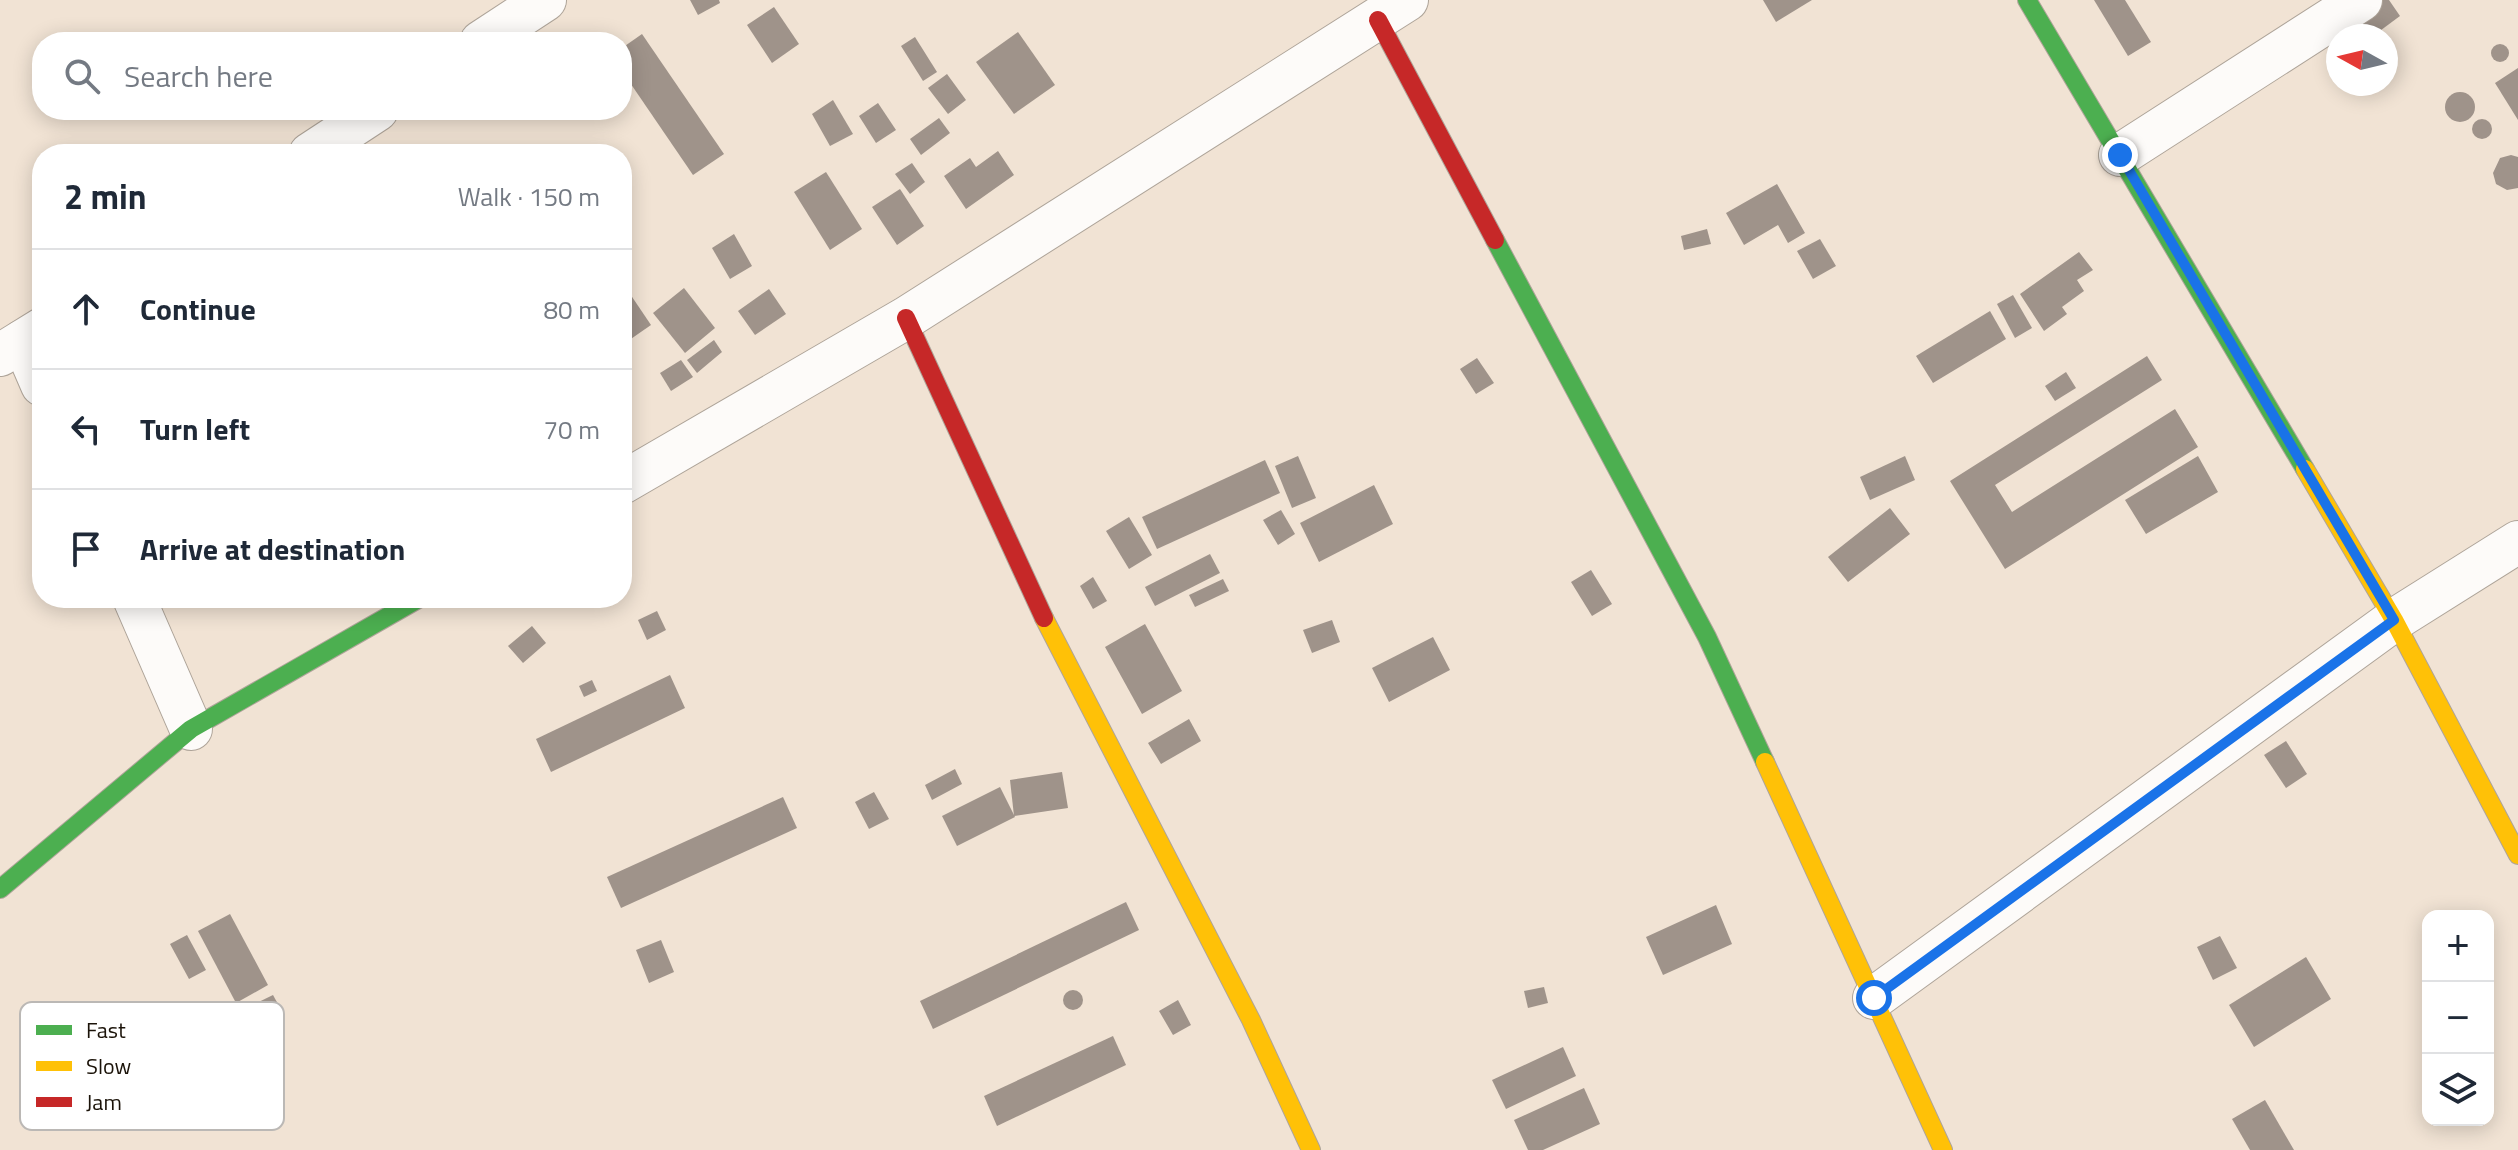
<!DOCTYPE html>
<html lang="en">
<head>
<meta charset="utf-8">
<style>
  :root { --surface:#fff; --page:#f2f2f3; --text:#1f2937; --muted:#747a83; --line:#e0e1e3 }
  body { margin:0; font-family:"Titillium Web",sans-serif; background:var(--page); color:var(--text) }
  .controls { position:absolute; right:24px; bottom:24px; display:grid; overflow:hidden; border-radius:16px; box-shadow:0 4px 20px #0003 }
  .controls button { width:72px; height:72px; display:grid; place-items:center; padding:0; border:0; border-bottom:2px solid var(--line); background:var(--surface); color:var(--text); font:40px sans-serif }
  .compass { position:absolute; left:2326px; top:24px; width:72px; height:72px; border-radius:50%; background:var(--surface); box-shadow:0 4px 20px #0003; rotate:278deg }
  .stop { position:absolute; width:24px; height:24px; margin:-18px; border:6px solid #1a73e8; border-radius:50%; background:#fff }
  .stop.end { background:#1a73e8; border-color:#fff; box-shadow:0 2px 8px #0008 }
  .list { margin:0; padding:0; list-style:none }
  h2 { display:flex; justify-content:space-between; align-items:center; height:104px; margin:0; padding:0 32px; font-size:34px }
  h2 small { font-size:26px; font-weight:400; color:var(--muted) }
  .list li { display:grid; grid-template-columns:52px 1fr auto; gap:24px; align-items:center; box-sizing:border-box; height:120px; padding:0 32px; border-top:2px solid var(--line) }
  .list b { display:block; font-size:30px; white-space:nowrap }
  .list em { font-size:26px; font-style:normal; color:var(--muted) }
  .icon { flex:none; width:44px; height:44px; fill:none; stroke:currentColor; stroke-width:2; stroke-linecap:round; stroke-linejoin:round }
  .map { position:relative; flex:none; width:2518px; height:1150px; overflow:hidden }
  .search { position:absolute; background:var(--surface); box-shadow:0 4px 20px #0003; left:32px; top:32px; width:600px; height:88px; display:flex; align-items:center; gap:20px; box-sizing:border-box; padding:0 28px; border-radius:32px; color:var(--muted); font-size:30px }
  .panel { position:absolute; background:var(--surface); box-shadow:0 4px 20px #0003; left:32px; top:144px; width:600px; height:464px; border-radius:32px }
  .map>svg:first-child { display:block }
  .building { fill:#9f938a }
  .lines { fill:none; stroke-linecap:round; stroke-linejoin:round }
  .street-casing { stroke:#aea499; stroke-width:44 }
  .fast-casing { stroke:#aea499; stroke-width:20 }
  .slow-casing { stroke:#aea499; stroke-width:20 }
  .jam-casing { stroke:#aea499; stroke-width:20 }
  .street { stroke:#fdfbf9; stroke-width:42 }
  .fast { stroke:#4caf50; stroke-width:18 }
  .slow { stroke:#ffc107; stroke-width:18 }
  .jam { stroke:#c62828; stroke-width:18 }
  .route { stroke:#1a73e8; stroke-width:10 }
  .key { fill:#fff; stroke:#bbb8b5; stroke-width:2 }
  .key-label { font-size:22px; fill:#1b1309 }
</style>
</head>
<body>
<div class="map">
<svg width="2518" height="1150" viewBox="0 0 2518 1150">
  <rect width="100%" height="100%" fill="#f1e3d4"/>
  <!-- building -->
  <g class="building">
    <polygon points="690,0 719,0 720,3 698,15"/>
    <polygon points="1763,0 1812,0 1776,22"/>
    <polygon points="2094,0 2125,0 2151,42 2128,56"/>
    <polygon points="2380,0 2389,0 2400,16 2373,36 2367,36 2355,19"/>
    <polygon points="774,7 799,44 772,63 747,25"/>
    <polygon points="1018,32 1055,85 1014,114 976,62"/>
    <polygon points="642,34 724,154 693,175 622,71 622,48"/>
    <polygon points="915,37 937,72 923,81 901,46"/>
    <circle cx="2500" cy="53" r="9"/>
    <polygon points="2518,68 2518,120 2495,83"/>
    <polygon points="947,74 966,100 948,114 928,88"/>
    <circle cx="2460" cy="107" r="15"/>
    <polygon points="833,100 853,134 830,146 812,114"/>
    <polygon points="878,103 896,130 876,143 859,116"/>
    <polygon points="939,118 950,133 921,155 910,139"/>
    <circle cx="2482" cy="129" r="10"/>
    <polygon points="998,151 1014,175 966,209 944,176 970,158 976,167"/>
    <polygon points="2511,155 2518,157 2518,188 2507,190 2496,184 2493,173 2500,158"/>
    <polygon points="912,163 925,182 910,194 895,174"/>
    <polygon points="826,172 862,229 830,250 794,192"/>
    <polygon points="1777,184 1805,233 1788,243 1778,225 1744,245 1726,213"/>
    <polygon points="900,189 924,226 897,245 872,207"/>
    <polygon points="1707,229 1711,244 1684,250 1681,236"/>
    <polygon points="734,234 752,266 730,279 712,248"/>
    <polygon points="1820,239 1836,266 1813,279 1797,251"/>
    <polygon points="2079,252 2093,270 2077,280 2084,291 2062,307 2067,314 2044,331 2020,294"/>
    <polygon points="622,282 651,325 625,343 622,339"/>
    <polygon points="684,288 715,328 685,353 653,313"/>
    <polygon points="769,289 786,314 755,335 738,311"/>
    <polygon points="2013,295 2032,328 2015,338 1997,304"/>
    <polygon points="1990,311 2006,339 1933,383 1916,356"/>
    <polygon points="714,340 722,352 697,373 687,360"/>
    <polygon points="2147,356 2162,380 1995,485 2012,512 2175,409 2198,447 2005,569 1950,481"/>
    <polygon points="1477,358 1494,383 1476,394 1460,369"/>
    <polygon points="681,360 693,377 671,391 660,373"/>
    <polygon points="2066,372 2076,388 2055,401 2045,386"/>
    <polygon points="1298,456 1316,498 1292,508 1275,466"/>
    <polygon points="1905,456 1915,480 1870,500 1860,477"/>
    <polygon points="2198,456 2218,492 2146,534 2125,500"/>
    <polygon points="1265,460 1280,493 1157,549 1142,517"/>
    <polygon points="1374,485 1393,524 1319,562 1300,523"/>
    <polygon points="1890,508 1910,534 1848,582 1828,557"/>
    <polygon points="1281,510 1295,534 1278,545 1263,520"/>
    <polygon points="1129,517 1152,555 1129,569 1106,531"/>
    <polygon points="1210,554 1220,573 1155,606 1145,587"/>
    <polygon points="1591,570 1612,604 1592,616 1571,582"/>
    <polygon points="1093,577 1107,601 1093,609 1080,586"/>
    <polygon points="1223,579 1229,591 1195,607 1189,595"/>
    <polygon points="657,611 666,630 647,640 638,620"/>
    <polygon points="1332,620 1340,642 1312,653 1303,630"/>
    <polygon points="1145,624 1182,691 1142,714 1105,647"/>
    <polygon points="532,626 546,643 523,663 508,646"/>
    <polygon points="1433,637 1450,670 1389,702 1372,668"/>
    <polygon points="670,675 685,708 551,772 536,739"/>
    <polygon points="592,680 597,691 584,697 579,686"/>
    <polygon points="1189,719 1201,741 1161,764 1148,743"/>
    <polygon points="2286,741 2307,774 2286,788 2264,755"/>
    <polygon points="955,769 962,784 932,800 925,785"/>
    <polygon points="1062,772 1068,808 1014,816 1010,780"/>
    <polygon points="1000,787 1015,817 957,846 942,816"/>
    <polygon points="874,792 889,819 869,829 855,802"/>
    <polygon points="783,797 797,828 621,908 607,877"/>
    <polygon points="1126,902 1139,930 933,1029 920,1001"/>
    <polygon points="1716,905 1732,944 1663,975 1646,937"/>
    <polygon points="230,914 268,985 236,1003 198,931"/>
    <polygon points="187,935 206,970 189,979 170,944"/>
    <polygon points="2220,936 2237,968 2213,980 2197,947"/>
    <polygon points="661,940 674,972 649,983 636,950"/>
    <polygon points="2306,957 2331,999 2254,1047 2229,1005"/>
    <polygon points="1544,987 1548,1003 1528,1008 1524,991"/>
    <circle cx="1073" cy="1000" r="10"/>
    <polygon points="273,995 284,1015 255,1030 244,1009"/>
    <polygon points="1178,1000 1191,1025 1173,1035 1159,1011"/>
    <polygon points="1113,1036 1126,1065 997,1126 984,1096"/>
    <polygon points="1563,1047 1576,1076 1506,1109 1492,1080"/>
    <polygon points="1584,1088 1600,1124 1543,1150 1528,1150 1514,1120"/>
    <polygon points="2265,1100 2294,1150 2250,1150 2232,1119"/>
  </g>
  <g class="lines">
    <!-- street casing -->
    <g class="street-casing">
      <g id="street">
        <polyline points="481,42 545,0"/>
        <polyline points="310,154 377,110"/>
        <polyline points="2120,155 2361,0"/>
        <polyline points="23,341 42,385"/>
        <polyline points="0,355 42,329"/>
        <polyline points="622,483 906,318 1407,0"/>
        <polyline points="134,598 191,729"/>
        <polyline points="1874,998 2394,620 2518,542"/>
      </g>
    </g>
    <!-- fast casing -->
    <g class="fast-casing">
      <g id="fast">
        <polyline points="2027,0 2305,469"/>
        <polyline points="1495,240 1707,637 1765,762"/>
        <polyline points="0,889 191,729 420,598"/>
      </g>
    </g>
    <!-- slow casing -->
    <g class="slow-casing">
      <g id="slow">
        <polyline points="2305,469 2394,620 2518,855"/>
        <polyline points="1044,618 1251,1020 1311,1150"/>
        <polyline points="1765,762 1943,1150"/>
      </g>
    </g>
    <!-- jam casing -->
    <g class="jam-casing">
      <g id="jam">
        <polyline points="1378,20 1495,240"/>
        <polyline points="906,318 1044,618"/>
      </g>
    </g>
    <!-- street -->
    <use href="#street" class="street"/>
    <!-- fast -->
    <use href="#fast" class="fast"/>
    <!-- slow -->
    <use href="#slow" class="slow"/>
    <!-- jam -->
    <use href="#jam" class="jam"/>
  </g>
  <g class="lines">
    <!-- route -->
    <polyline class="route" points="1874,998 2394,620 2120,155"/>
  </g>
  <!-- legend -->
  <rect x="20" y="1002" width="264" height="128" rx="12" class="key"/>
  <rect x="36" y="1025" width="36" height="10" fill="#4caf50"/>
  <rect x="36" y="1061" width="36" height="10" fill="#ffc107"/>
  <rect x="36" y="1097" width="36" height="10" fill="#c62828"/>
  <g class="key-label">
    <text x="86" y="1038">Fast</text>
    <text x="86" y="1074">Slow</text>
    <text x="86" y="1110">Jam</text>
  </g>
</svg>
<div class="controls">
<button>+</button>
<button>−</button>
<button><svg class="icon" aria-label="layers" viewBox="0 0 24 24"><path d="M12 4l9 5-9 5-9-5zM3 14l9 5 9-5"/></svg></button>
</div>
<svg class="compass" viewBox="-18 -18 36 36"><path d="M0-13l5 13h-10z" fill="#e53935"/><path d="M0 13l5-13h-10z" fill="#747a83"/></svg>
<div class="stop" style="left:1874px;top:998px"></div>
<div class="stop end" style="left:2120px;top:155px"></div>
<div class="search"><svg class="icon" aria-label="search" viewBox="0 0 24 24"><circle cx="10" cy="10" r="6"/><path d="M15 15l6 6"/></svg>Search here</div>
<section class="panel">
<h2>2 min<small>Walk · 150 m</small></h2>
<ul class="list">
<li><svg class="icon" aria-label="ahead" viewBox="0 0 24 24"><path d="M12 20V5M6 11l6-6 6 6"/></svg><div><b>Continue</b></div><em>80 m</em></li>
<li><svg class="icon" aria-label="left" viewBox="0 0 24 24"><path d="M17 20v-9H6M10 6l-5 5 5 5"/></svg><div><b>Turn left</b></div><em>70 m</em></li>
<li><svg class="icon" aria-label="arrive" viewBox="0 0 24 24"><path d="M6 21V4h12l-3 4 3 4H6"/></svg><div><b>Arrive at destination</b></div></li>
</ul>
</section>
</div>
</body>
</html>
